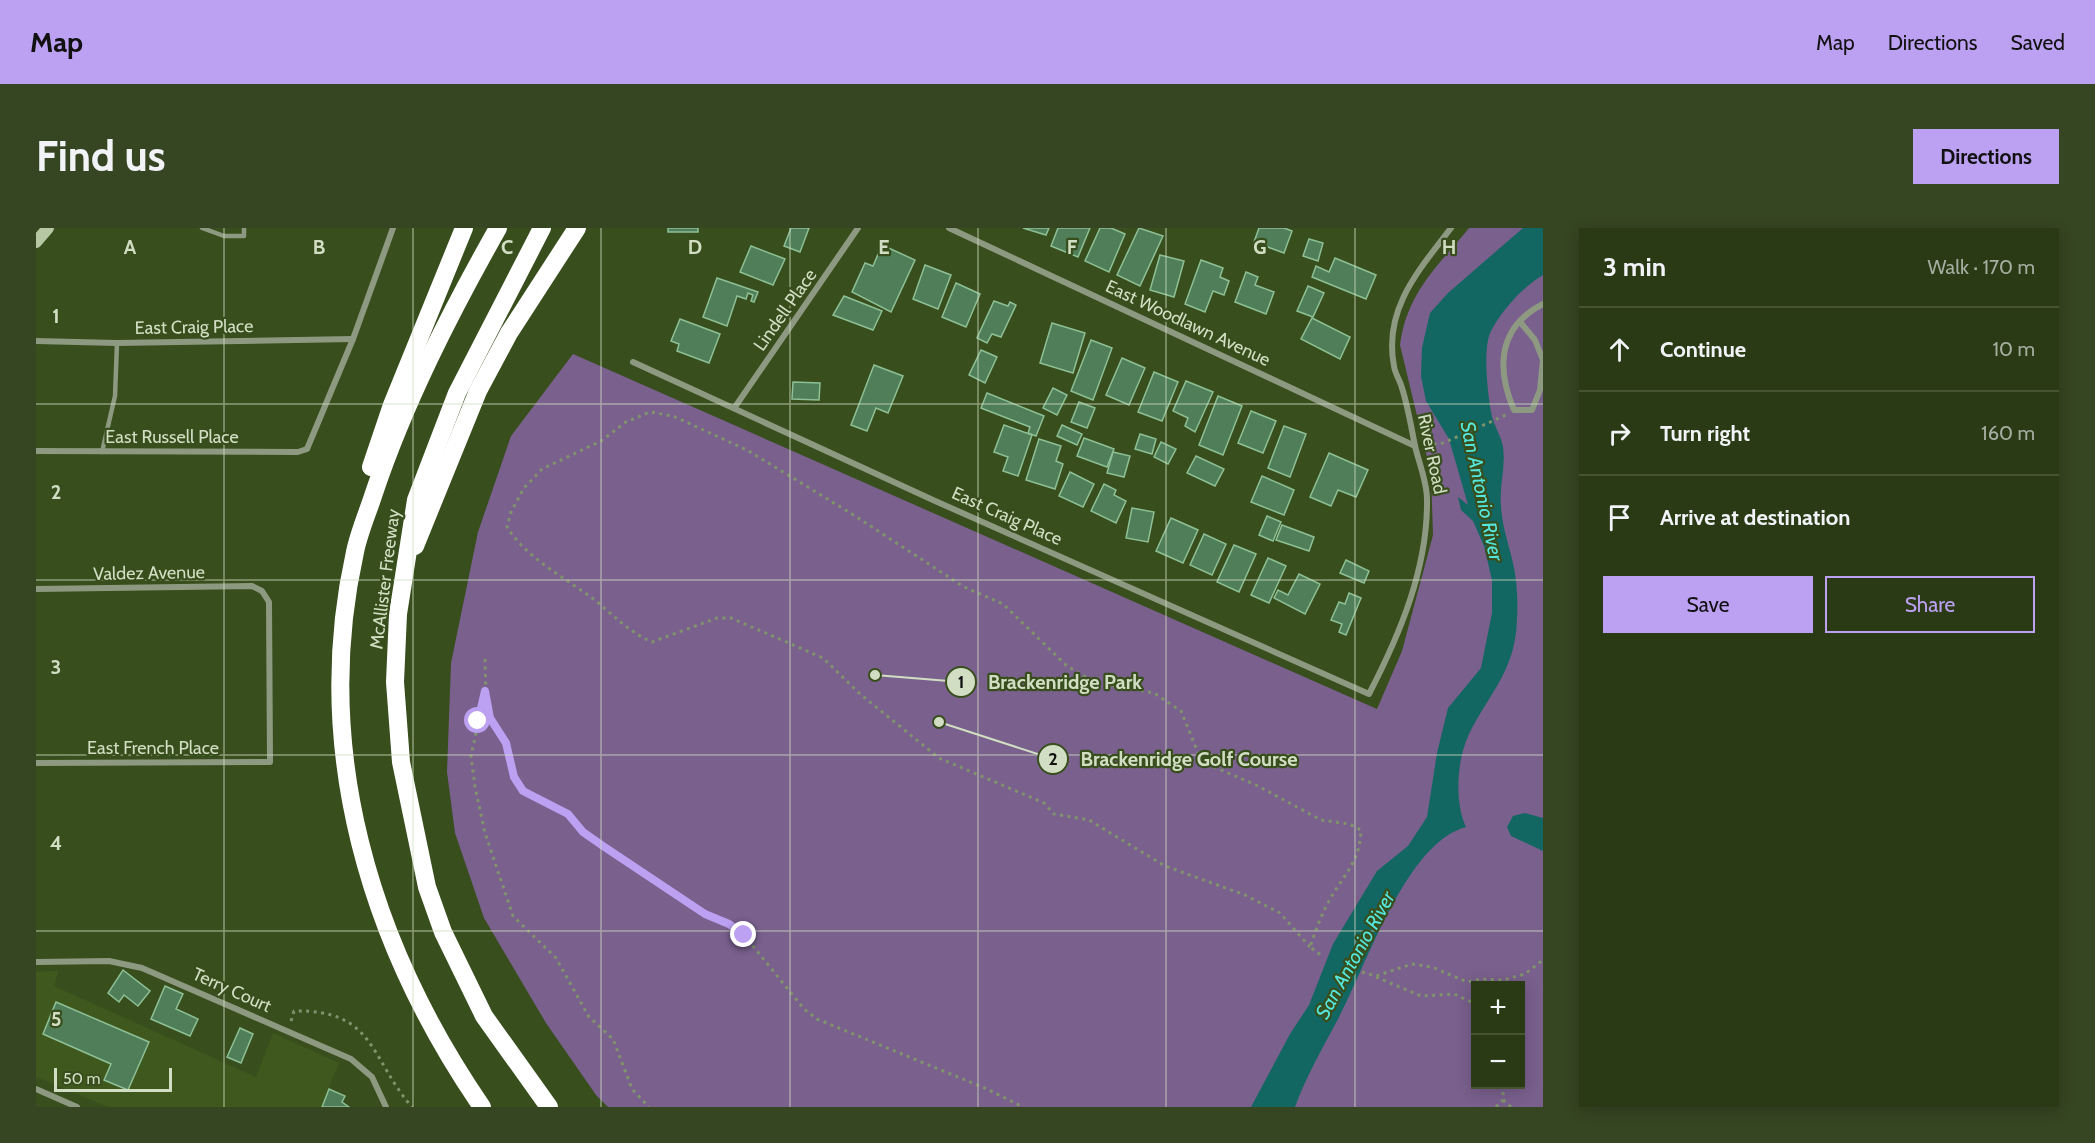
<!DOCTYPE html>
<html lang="en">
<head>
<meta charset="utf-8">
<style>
  :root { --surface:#2a3a15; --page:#364522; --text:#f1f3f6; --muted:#a5ada0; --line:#465434; --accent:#bca0f2 }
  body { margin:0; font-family:Cabin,sans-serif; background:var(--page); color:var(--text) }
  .controls { position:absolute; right:18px; bottom:18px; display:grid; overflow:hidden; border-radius:0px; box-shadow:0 3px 15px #0003 }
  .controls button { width:54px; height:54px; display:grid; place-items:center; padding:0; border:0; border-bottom:2px solid var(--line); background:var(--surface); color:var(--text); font:30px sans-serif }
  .scale { position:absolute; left:18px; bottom:15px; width:118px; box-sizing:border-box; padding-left:6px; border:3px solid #d1dec3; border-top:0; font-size:16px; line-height:21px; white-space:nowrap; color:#d1dec3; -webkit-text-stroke:4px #384e1c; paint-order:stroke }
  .stop { position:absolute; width:18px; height:18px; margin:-14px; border:4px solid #bca0f2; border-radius:50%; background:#fff }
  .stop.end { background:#bca0f2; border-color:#fff; box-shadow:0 2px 6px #0008 }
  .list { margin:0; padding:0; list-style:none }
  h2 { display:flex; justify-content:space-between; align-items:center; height:78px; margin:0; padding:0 24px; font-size:26px }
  h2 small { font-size:20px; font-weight:400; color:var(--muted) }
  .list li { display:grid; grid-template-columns:39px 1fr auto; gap:18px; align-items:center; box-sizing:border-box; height:84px; padding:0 24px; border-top:2px solid var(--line) }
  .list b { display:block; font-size:22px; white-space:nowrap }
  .list em { font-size:20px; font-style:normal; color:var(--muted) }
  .actions { display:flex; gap:12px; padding:18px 24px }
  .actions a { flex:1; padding:14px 0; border:2px solid var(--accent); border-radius:0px; text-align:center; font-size:21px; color:var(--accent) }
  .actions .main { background:var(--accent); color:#111 }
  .icon { flex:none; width:33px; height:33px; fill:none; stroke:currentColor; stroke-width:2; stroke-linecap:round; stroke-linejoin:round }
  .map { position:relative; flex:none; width:1507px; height:879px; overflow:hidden; border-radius:0px }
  header { display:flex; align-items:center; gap:36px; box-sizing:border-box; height:84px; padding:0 30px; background:var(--accent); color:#111 }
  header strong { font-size:28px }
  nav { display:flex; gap:33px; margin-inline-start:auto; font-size:21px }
  .intro { display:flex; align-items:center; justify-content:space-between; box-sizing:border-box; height:144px; padding:0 36px }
  h1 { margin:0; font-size:42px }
  .button { padding:15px 27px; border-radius:0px; background:var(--accent); color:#111; font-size:21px; font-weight:700 }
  main { display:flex; gap:36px; padding:0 36px }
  aside { flex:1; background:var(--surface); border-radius:0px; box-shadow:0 3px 15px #0003 }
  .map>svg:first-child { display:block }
  .built { fill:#3f581e }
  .green { fill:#79608d; fill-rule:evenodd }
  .water { fill:#126762 }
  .building { fill:#4f7e58; stroke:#8ec096; stroke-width:1.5 }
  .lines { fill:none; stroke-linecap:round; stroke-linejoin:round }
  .path { stroke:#81936c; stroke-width:3; stroke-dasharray:3 4.5; stroke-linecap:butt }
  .lane { stroke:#8e9982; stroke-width:4.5 }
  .street { stroke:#8e9982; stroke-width:6 }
  .secondary { stroke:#b5c7a3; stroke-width:12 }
  .highway { stroke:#fff; stroke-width:18 }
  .route { stroke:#bca0f2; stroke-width:8 }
  .grid { fill:none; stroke:#d1dec3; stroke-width:1.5; stroke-opacity:0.55 }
  .labels { text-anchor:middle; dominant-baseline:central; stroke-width:4.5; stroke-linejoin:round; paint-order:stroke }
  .street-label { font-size:18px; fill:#d1dec3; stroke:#384e1c }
  .water-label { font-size:20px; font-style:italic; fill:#54e7de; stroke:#384e1c }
  .grid-label { font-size:20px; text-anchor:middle; font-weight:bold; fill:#d1dec3; stroke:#384e1c; stroke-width:4.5; stroke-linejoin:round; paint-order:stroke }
  .leader { fill:none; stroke:#d1dec3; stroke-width:2 }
  .callout-dot { fill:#d1dec3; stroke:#384e1c; stroke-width:2 }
  .mark-label { font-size:18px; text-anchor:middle; font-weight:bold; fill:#111 }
  .callout-label { font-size:20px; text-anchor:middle; font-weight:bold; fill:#d1dec3; stroke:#384e1c; stroke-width:4.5; stroke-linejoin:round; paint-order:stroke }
</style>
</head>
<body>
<header>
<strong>Map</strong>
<nav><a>Map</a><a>Directions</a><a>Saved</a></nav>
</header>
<div class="intro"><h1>Find us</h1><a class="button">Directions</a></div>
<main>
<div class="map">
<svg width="1507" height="879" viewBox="0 0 1507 879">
  <rect width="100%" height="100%" fill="#384e1c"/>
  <!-- built -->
  <polygon class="built" points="22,743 18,758 220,849 237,805 303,835 285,879 72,879 0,849 0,744"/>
  <!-- green -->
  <path class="green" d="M1433,0h74v879h-935l-12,-12 -50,-72 -62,-105 -29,-85 -8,-61 4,-109 27,-131 33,-96 62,-82 804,355 25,-58 31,-116 -2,-61 -31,-129c7,-52 36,-77 69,-117zM1440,758h44v98h-44z"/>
  <!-- water -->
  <g class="water">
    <path d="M1487,0h20v47c-20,12 -41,35 -52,56 -9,17 -3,67 1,86 3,10 9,19 11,30 3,20 -4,39 -2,59 1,22 9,41 13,62 3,15 4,34 3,50 -1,52 -27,74 -48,116 -12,25 -15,68 -3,93 -61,16 -101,143 -129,194 -15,28 -31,56 -42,86h-44l39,-73 19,-29 24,-61 44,-73 31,-25 19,-29 10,-64 11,-45 33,-40 11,-55v-33l-8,-34 -11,-25 -12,-11 -3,-13 10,8 -19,-66 -23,-38 -5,-25 1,-28 8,-35 18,-20z"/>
    <polygon points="1489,585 1507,590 1507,623 1475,608 1471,599 1477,588"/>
  </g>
  <!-- building -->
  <g class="building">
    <rect x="632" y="0" width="30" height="4"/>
    <polygon points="755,0 773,0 764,24 748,18"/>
    <polygon points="987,0 1013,0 1010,7"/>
    <polygon points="1022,0 1054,0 1042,29 1015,18"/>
    <polygon points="1064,0 1075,0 1089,6 1073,44 1049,33"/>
    <polygon points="1103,0 1127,8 1104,58 1081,47"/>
    <polygon points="1223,0 1248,0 1256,3 1248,25 1218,14"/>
    <polygon points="1273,11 1287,15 1282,33 1267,28"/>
    <polygon points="846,17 879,32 855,84 816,64 829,35 837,38"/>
    <polygon points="715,18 749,31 737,57 704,44"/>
    <polygon points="1124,27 1148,33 1138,69 1114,62"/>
    <polygon points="1299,30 1340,47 1330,71 1276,49 1280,38 1293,44"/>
    <polygon points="1165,32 1187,40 1184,49 1193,53 1188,67 1177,63 1169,84 1149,76"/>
    <polygon points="889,37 915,47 902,81 877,71"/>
    <polygon points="1210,44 1222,49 1219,57 1238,64 1230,86 1199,74"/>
    <polygon points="681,50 722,64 718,74 715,73 717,67 712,65 710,71 701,68 691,98 667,89"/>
    <polygon points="920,55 944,66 930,99 906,89"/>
    <polygon points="1272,58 1288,65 1277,89 1261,83"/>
    <polygon points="808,68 846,83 837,102 797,87"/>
    <polygon points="958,73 972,78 974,74 980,77 965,109 956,106 951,115 941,110"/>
    <polygon points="1276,90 1314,109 1304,131 1265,111"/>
    <polygon points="644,91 684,106 673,135 641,123 643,116 635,113"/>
    <polygon points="1016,95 1049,105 1037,145 1004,135"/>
    <polygon points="1055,112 1076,120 1057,172 1035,163"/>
    <polygon points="945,122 961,129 949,155 933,147"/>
    <polygon points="1086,130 1109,140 1093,177 1070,167"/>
    <polygon points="838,137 867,148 852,185 840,180 831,203 815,197"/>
    <polygon points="1118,144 1142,154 1126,193 1102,184"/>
    <polygon points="1150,153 1177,164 1159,204 1149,198 1152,190 1137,183"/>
    <polygon points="757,154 784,155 783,172 756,171"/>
    <polygon points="1017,160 1031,167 1021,187 1007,180"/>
    <polygon points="951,165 1008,188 1000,208 992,205 994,199 945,180"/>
    <polygon points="1182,168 1206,178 1187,227 1163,217"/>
    <polygon points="1043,174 1059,180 1051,200 1035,194"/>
    <polygon points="1215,183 1240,193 1227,225 1202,215"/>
    <polygon points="968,197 996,207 982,248 967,243 972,229 958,224"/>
    <polygon points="1026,197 1046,206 1041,217 1021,208"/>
    <polygon points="1248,198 1270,206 1254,249 1232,240"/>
    <polygon points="1104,206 1120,211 1116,226 1099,221"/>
    <polygon points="1048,210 1078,221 1071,239 1041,228"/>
    <polygon points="1003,211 1025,218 1020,233 1027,236 1019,261 990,252"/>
    <polygon points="1125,214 1140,221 1132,236 1118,229"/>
    <polygon points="1077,224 1094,228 1088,249 1071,245"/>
    <polygon points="1293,225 1332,242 1320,269 1302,262 1295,278 1274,269"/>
    <polygon points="1160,228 1188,241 1179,258 1151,245"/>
    <polygon points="1034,244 1058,256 1047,279 1023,268"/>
    <polygon points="1226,248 1258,262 1248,287 1215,274"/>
    <polygon points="1068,256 1080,262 1078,267 1090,273 1080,295 1055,283"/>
    <polygon points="1096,280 1118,284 1112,314 1090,310"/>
    <polygon points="1231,288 1245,294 1237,313 1223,307"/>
    <polygon points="1135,290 1162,302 1147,335 1120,323"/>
    <polygon points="1246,297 1278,309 1273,323 1240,312"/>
    <polygon points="1168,306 1190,316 1176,347 1154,337"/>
    <polygon points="1198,317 1220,326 1203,364 1181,354"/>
    <polygon points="1232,330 1250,338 1233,375 1215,367"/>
    <polygon points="1310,332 1333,343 1328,355 1304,345"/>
    <polygon points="1263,346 1284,356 1269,386 1238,370 1242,362 1252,367"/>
    <polygon points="1313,365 1325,370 1310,407 1303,404 1306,396 1295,392 1303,374 1309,376"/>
    <polygon points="87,742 114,763 102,778 88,767 83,774 72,765"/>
    <polygon points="129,758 147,766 140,781 162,791 154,808 115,791"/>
    <polygon points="20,774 113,814 92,862 68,852 75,836 7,806"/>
    <polygon points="204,800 217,806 205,835 191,829"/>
    <polygon points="293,861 309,868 306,874 313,879 286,879"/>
  </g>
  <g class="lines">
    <!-- path -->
    <g class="path">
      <polyline points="1390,217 1407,215 1470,187"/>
      <polyline points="449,431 450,470 454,490 470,515 478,549 487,563 532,586 547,604 567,618 669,686 693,696 708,707 768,781 781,791 951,861 987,879"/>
      <polyline points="448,468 435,528 439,559 449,605 477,688 520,730 553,789 577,811 596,861 613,879"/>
      <path d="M1274,719l-30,-34 -35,-18 -80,-29 -76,-46 -35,-6 -10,-11 -105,-45 -79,-64 -37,-36 -92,-40h-14l-65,24c-23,-10 -38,-26 -56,-41 -30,-23 -69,-42 -89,-74l4,-15 13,-24 18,-19 59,-28 25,-19 24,-10 23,4 74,34 105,64 112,73 39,17 64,62 27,16 60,11 27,18 18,44 13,11 46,20 63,34 28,4 12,6c-1,29 -13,40 -28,64 -10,16 -17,35 -23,53l12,9"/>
      <polyline points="1326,744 1340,748 1376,736 1396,739 1431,754 1445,751 1467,752 1489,746 1507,732"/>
      <polyline points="1340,749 1385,768 1418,766 1440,776"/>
      <path d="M255,793l3,-10c81,-2 76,48 118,96"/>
      <polyline points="1467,872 1475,879"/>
      <polyline points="1460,879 1467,872 1467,856"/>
    </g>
    <!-- lane -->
    <g class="lane">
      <polyline points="166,0 188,8 208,8 208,0"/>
      <polyline points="66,224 79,168 81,115"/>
    </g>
    <!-- street -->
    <g class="street">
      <polyline points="913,0 1379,218"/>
      <path d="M1507,76c-45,23 -47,64 -29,106h18l8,-20 3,-30"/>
      <polyline points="1485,95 1499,112 1507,132"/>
      <polyline points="0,113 81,115 317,111"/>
      <path d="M597,134l300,138 436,194c31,-60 59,-126 58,-195 0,-17 -8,-36 -12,-53 -4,-20 -7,-39 -13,-58 -2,-8 -7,-14 -8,-22 -11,-57 25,-96 57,-138"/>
      <polyline points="699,179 822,0"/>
      <polyline points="0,223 262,224 271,221 317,111 357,0"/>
      <polyline points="0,361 216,358 226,363 233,374 234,534 0,535"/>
      <polyline points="0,734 73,733 106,740 315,831 336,849 350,879"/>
      <polyline points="0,861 41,879"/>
    </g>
    <!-- secondary -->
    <polyline class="secondary" points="0,14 12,0"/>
    <!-- highway -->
    <g class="highway">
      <polyline points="506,0 421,165 380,272 362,386 359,454 365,534 391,659 407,704 448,788 513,879"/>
      <polyline points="335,239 356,177 428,0"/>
      <polyline points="379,318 442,163 473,105 541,0"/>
      <path d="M446,879c-112,-163 -171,-358 -127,-555 4,-20 13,-40 19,-59 31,-92 76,-180 124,-265"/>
    </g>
  </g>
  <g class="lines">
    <!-- route -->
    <polyline class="route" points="442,493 449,463 454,490 470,515 478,549 487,563 532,586 547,604 567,618 669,686 693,696 708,707"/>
  </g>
  <!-- grid -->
  <path class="grid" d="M188,0v879M377,0v879M565,0v879M754,0v879M942,0v879M1130,0v879M1319,0v879M0,176h1507M0,352h1507M0,527h1507M0,703h1507"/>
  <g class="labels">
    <!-- street labels -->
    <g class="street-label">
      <text transform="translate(749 82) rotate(-55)">Lindell Place</text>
      <text transform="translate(1152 95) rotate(25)">East Woodlawn Avenue</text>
      <text transform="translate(158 99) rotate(-1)">East Craig Place</text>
      <text x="136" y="209">East Russell Place</text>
      <text transform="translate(1396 226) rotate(78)">River Road</text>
      <text transform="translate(971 288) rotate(24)">East Craig Place</text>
      <text transform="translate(113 345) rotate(-1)">Valdez Avenue</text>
      <text transform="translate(349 351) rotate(-83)">McAllister Freeway</text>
      <text x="117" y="520">East French Place</text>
      <text transform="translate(196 762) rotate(24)">Terry Court</text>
    </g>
    <!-- water labels -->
    <g class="water-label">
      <text transform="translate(1446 263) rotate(78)">San Antonio River</text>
      <text transform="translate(1319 727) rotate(-61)">San Antonio River</text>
    </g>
  </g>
  <g class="grid-label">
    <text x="94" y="26">A</text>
    <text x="283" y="26">B</text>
    <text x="471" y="26">C</text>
    <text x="659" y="26">D</text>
    <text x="848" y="26">E</text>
    <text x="1036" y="26">F</text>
    <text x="1224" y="26">G</text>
    <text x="1413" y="26">H</text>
    <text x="20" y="95">1</text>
    <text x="20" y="271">2</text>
    <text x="20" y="446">3</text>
    <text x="20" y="622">4</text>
    <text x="20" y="798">5</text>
  </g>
  <!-- callouts -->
  <path class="leader" d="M839 447L925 454M903 494L1017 531"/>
  <g class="callout-dot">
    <circle cx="839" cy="447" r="6"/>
    <circle cx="903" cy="494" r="6"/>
    <circle cx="925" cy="454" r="15"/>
    <circle cx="1017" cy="531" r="15"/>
  </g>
  <g class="mark-label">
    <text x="925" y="460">1</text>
    <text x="1017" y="537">2</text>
  </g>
  <g class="callout-label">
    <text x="1029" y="461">Brackenridge Park</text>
    <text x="1153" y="538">Brackenridge Golf Course</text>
  </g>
</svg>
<div class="controls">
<button>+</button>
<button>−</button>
</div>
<div class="scale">50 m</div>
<div class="stop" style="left:442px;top:493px"></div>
<div class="stop end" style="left:708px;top:707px"></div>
</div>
<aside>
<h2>3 min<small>Walk · 170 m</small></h2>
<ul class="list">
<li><svg class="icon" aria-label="ahead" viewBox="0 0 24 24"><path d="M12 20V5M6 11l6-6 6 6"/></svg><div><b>Continue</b></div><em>10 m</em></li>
<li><svg class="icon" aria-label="right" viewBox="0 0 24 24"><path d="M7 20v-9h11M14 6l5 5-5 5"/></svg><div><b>Turn right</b></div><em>160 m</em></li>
<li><svg class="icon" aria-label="arrive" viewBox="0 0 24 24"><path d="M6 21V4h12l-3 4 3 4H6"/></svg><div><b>Arrive at destination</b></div></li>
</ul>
<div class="actions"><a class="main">Save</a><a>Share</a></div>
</aside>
</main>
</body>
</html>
